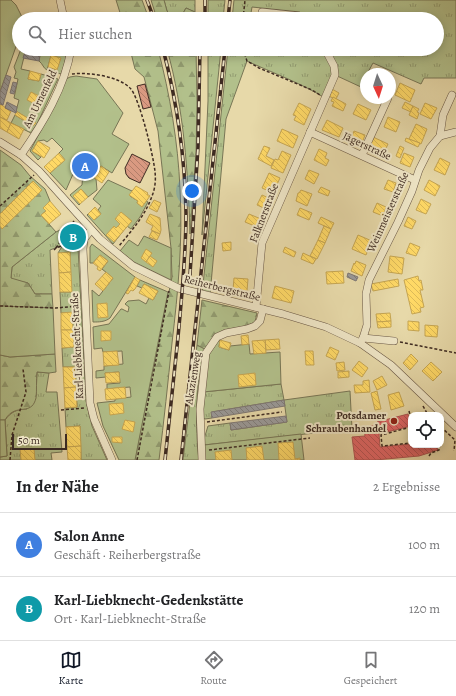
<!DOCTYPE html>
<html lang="de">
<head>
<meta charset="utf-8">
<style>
  :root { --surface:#fff; --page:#f6f6f6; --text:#202124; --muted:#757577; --line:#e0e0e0; --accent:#111827 }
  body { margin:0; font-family:Alegreya,serif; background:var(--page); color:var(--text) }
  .controls { position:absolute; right:12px; bottom:12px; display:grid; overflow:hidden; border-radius:8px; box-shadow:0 2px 10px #0003 }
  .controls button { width:36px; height:36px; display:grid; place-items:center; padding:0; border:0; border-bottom:1px solid var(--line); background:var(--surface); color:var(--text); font:20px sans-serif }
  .compass { position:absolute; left:360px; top:68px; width:36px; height:36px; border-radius:50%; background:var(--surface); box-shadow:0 2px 10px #0003; rotate:176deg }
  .scale { position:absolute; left:12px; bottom:10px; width:55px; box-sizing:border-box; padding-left:4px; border:2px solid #3e2b22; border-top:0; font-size:11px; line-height:14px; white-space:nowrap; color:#3e2b22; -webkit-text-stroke:3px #efe6c7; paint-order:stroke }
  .you { position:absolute; left:192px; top:191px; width:14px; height:14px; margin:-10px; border:3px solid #fff; border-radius:50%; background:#1a73e8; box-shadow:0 0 0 6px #1a73e833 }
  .badge { display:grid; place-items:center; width:26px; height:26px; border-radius:50%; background:var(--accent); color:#fff; font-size:13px; font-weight:700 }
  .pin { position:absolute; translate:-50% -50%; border:2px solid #fff; box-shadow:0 1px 4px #0006 }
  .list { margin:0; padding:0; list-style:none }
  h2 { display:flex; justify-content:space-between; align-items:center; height:52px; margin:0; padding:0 16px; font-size:17px }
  h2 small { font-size:13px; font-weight:400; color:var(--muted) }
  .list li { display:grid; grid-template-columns:26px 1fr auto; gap:12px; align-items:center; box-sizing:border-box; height:64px; padding:0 16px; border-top:1px solid var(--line) }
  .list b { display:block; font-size:15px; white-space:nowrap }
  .list p { margin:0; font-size:13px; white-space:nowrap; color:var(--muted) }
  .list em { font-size:13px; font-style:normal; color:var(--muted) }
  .icon { flex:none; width:22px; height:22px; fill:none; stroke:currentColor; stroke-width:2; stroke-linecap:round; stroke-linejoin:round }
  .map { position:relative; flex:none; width:456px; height:460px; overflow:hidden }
  .search { position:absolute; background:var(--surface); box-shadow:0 2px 10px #0003; left:12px; right:12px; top:12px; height:44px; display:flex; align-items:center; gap:10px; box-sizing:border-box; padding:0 14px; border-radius:22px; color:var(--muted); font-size:15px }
  .sheet { height:180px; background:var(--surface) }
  nav { display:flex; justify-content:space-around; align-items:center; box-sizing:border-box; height:56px; border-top:1px solid var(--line); background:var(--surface); font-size:11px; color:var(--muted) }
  nav a { display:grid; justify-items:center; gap:2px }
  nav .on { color:var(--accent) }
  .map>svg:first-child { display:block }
  .grass { fill:url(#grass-tufts); stroke:#787656 }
  .forest { fill:url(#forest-firs); stroke:#787656 }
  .garden { fill:#b2c08b; stroke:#787656 }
  .homes { fill:url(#homes-back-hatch); stroke:#c5a552 }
  .shops { fill:url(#shops-back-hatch); stroke:#af5452 }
  .industry { fill:url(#industry-back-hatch); stroke:#7e7875 }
  .building { fill:url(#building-back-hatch); stroke:#3e2b22 }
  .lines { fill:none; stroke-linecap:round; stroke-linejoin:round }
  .minor-casing { stroke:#685644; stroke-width:8 }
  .path { stroke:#3e2b22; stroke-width:1.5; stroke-dasharray:3 2; stroke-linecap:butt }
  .minor { stroke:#efe6c7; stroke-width:7 }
  .rail-casing { stroke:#3e2b22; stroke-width:3.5 }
  .rail { stroke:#efe6c7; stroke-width:2; stroke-dasharray:6; stroke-linecap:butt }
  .poi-dot { fill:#8f2418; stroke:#efe6c7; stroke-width:1.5 }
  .labels { text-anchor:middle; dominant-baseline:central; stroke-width:4; stroke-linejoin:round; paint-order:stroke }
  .street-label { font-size:11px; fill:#3e2b22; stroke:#efe6c7 }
  .poi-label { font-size:11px; font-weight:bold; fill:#3e2b22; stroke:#efe6c7; text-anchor:end }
</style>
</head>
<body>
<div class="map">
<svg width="456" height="460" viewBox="0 0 456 460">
  <defs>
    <pattern id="grass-tufts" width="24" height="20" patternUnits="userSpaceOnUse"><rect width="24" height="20" fill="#b2c08b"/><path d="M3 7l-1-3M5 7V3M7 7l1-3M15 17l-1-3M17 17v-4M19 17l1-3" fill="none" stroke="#929c71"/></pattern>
    <pattern id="forest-firs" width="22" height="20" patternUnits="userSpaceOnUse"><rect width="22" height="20" fill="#b2c08b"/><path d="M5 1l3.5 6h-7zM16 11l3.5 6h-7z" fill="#929c71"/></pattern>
    <pattern id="homes-back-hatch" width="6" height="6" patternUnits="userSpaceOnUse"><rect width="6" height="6" fill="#ffd966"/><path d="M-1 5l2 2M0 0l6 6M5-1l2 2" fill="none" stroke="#dcba58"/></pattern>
    <pattern id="shops-back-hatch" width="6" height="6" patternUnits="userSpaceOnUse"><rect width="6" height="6" fill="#e06666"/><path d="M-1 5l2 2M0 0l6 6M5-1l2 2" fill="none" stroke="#b75454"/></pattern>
    <pattern id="industry-back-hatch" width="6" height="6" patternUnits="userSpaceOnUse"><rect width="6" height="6" fill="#999"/><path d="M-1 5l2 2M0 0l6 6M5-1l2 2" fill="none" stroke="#7e7d7c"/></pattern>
    <pattern id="building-back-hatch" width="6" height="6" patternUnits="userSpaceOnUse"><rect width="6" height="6" fill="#da9a82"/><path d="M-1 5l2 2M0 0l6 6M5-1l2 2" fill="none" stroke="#b27e6a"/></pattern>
  </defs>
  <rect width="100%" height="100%" fill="#e7d9a9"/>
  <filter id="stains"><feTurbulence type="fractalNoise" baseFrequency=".005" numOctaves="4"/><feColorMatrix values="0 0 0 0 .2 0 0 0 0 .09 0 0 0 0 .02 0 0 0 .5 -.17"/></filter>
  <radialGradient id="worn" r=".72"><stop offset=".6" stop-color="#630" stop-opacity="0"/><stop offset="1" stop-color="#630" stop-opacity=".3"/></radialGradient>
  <!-- grass -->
  <g class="grass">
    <polygon points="164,0 195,0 195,12 186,8 181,17 172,17 167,11"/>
    <polygon points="208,0 225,0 223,19 208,19"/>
    <path d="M234,0h222v78h-32l-3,6 -48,-21 -6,11h-1v3l-5,10 -26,-12 -10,23c-24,-15 -52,-25 -78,-37l-21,58 -16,176 -8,-1 26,-245h209v-30h-138l1,-7 -48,-5 -2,12h-18z"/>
    <polygon points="208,49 221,49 202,235 208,101"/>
    <path d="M70,225c10,4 8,12 8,22l8,154 6,25 15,34h-26l-1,-34 -14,1 -1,-19 12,-1 -2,-40h-12l-1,-19 12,-1 -2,-34h-11l-1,-21h11l-1,-40 -12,1 5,-8 -13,5 2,44h-17l-7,-11 -17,-4 1,-12 44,-35z"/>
    <path d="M197,345l8,4c-10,33 -10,78 -6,111h-16z"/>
    <path d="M37,372l12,1 -3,19h11l5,60 -11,1 1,7h-52v-3l7,-1 -2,-36c6,-8 12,-11 22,-11l9,-13z"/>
    <polygon points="281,384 284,400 350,391 352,429 204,445 204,439 208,426 230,423 231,430 287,422 284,400 212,412 212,418 205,419 203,418 203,392"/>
  </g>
  <!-- forest -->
  <g class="forest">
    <polygon points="116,0 142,0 149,19 122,19"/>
    <polygon points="151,0 164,0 167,11 172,17 181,17 186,8 195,12 195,19 157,19"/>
    <path d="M130,49h28c12,46 20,93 22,140 3,51 -2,103 -8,154 -4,39 -8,78 -13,117h-24l33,-168h1l3,-15 -1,-29 -13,-117 -14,-54 -9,-8z"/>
    <path d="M167,49h29l1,53 -1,51 -6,81c-2,-63 -6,-124 -23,-185z"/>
    <polygon points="0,150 21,165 30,176 45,189 50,201 43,208 46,211 41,215 56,232 12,267 11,278 28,283 35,294 52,294 53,308 0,306"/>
    <polygon points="202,300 257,313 255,322 246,326 224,330 217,334 205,349 197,345"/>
    <path d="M55,354l1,18 -7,1 -12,-1c-1,9 0,18 -1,26 -4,16 -15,8 -25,15 -2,1 -5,5 -6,7h-5v-65l10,2z"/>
  </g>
  <!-- garden -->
  <g class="garden">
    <polygon points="0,0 11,0 16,5 23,19 19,19 19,38 0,92"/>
    <polygon points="21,49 26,49 21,69 30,71 28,79 39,81 41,74 58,79 37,124 31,133 11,123 15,115 33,126 35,123 16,111 19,100 14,98 18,79 14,78 16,72 14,67"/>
    <path d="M41,49h26l-2,14 -4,11 -7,-2 1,-3h2l3,-11 -9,-2 -4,14c-4,-2 -4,-6 -8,-9z"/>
    <polygon points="76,76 97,79 123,113 112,134 129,144 112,173 101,166 93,177 96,179 97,190 88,197 81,189 74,196 80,204 79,205 70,195 82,185 83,172 88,174 92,163 80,158 66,190 50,173 65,160 59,153 63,149 52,138 47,142 44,140 38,141 32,151 41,157 38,160 30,151 51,111 66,79 70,77"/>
    <polygon points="108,180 132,191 130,196 138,201 137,203 142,206 146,201 148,202 140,217 131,229 127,226 113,244 87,215 88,214 94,220 101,214 98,210 101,206 93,199"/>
    <polygon points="144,236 171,248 171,280 134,262 120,251 129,240 138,246"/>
    <path d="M92,244l43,33 -25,41c-5,4 -11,4 -17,4l-1,-32 7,6 14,-18 -11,-9 6,-8 -8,-6 -7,8h-3v-16z"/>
    <polygon points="140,280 168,292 135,460 119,460 103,426 97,403 115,401 115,399 131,397 130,387 107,389 107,384 120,383 119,372 105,373 106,377 96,378 96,371 104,370 104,366 123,364 122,351 103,352 102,348 94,349 93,327 109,324 121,309 122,309 128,312 129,307 125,304 128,301 139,300 146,304 149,298 153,300 158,291 144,284 142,288 137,286"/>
    <polygon points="0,306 53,308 55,354 10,357 0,355"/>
    <path d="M220,340l-1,7 10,3 1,-4 19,-2 1,10 30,-2 1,32 -78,8c2,-16 2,-42 17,-52z"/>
    <polygon points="0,420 5,420 7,456 0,457"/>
    <polygon points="301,434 304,460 205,460 204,445"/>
  </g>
  <!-- homes -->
  <g class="homes">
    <polygon points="51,55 61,58 57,70 48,67"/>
    <polygon points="30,71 41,74 39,81 28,79"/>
    <polygon points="400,83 415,90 410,102 395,95"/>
    <polygon points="332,89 339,93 336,99 328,96"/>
    <polygon points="31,92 43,98 39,106 27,100"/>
    <polygon points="333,97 346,104 343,111 332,106 334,102 331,101"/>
    <polygon points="405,102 413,106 411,112 402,108"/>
    <polygon points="299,103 311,109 304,125 294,120 296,116 293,115"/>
    <polygon points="425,103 437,108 431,119 420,114"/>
    <polygon points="0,104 11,111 7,120 0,117"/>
    <polygon points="358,104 371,110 366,120 353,114"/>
    <polygon points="413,106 419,109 417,112 419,113 417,119 409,115"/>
    <polygon points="16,111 36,123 33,126 15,115"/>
    <polygon points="0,117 11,123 7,132 0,128"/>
    <polygon points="388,117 400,122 396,132 384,127"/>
    <polygon points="327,120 343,128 339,137 322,130"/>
    <polygon points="11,123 24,129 19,139 7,132"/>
    <polygon points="416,124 427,129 421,144 409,139"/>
    <polygon points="282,129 298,136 293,148 277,141"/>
    <polygon points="354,131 365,135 361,146 350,142"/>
    <polygon points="373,137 388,144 383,155 368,149"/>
    <polygon points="406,138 420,143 418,147 405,141"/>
    <polygon points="38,141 50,148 44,158 32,151"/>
    <polygon points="264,146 270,148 266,156 274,160 271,166 258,159"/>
    <polygon points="400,146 404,148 400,158 396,156"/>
    <polygon points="319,149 327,153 325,158 329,160 326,166 314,160"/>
    <polygon points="282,151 291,155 283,173 271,168 275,159 278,160"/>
    <polygon points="59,153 65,160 50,173 44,167"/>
    <polygon points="404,153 414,157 410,167 400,163"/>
    <polygon points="440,158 450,163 445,175 434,170"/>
    <polygon points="101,166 109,172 102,183 93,177"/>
    <polygon points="309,170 319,174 314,184 305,179"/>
    <polygon points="269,173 280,178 273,193 262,188"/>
    <polygon points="388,180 396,183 393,192 384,189"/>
    <polygon points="429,180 440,186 435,196 424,190"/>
    <polygon points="33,181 42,190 2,229 0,226 0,214"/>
    <polygon points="136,186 148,193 147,194 150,196 142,207 137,203 138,201 129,195"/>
    <polygon points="321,187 330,191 328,196 318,192"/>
    <polygon points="81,189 88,197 80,204 73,196"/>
    <polygon points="301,190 312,194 307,206 296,201 298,193 299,193"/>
    <polygon points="262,195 271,199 266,209 257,205"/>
    <polygon points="421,199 431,204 426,214 416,210"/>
    <polygon points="154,200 161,203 157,212 149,208"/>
    <polygon points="50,201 61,214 49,224 41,215 46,211 43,208"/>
    <polygon points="377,203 386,207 383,216 373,212"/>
    <polygon points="95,207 101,214 94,220 88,214"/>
    <polygon points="300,208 312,213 309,220 297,215"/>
    <polygon points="121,212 132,221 114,242 106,235 114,226 116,228 120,224 115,219"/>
    <polygon points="150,214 160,218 161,230 160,234 151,230 153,226 146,222"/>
    <polygon points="249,214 261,219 257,227 245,222"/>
    <polygon points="321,217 334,223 331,229 318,223"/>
    <polygon points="408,217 416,221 412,229 404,226"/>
    <polygon points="324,226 331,229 325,243 318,240"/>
    <polygon points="152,231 160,234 157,240 149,237"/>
    <polygon points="358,235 372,241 366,255 352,249"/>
    <polygon points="318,240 325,243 317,259 310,256"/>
    <polygon points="231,242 231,250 223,251 222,243"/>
    <polygon points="410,243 420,247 416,256 406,253"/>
    <polygon points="285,247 296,252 294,257 283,252"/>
    <polygon points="146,249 152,253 146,262 141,258"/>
    <polygon points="70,252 71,272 59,273 58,253"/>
    <polygon points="303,253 316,259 313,264 301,259"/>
    <polygon points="100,255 108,261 100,271 97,269 98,267 93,263"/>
    <polygon points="150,256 157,261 153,267 146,262"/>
    <polygon points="390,256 404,258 402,274 388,272"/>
    <polygon points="356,261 366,265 362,276 351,271 354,263 355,264"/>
    <polygon points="343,271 344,283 327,284 326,272"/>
    <polygon points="71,272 72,292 60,292 59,273"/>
    <polygon points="106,272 113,278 103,291 95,284"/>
    <polygon points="418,276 419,281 421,280 423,290 420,290 424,307 420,308 421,312 412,314 404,280"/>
    <polygon points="135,277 140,280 135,289 133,291 131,290 128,294 126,293"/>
    <polygon points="234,278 248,279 247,291 233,290"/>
    <polygon points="398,279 399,286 373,291 371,284"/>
    <polygon points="144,284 158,291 153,300 139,293"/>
    <polygon points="275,286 294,291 291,303 272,298"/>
    <polygon points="107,303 108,317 98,318 97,304"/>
    <polygon points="72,312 73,330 61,330 61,313"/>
    <polygon points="390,313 391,321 377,322 376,314"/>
    <polygon points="391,321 391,327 378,328 377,322"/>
    <polygon points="408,321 419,322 419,331 408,330"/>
    <polygon points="425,325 438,326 437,337 425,336"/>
    <polygon points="61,330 73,330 74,347 62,348"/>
    <polygon points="101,331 111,331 111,340 101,341"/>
    <polygon points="248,335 249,344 242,345 241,336"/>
    <polygon points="279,339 280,349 266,350 265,340"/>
    <polygon points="220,340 231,343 229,350 219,347"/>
    <polygon points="265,340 266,353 254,354 252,341"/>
    <polygon points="330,347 339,351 335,360 326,356"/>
    <polygon points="117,351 119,365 104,366 103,352"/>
    <polygon points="305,351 313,351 314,365 306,365"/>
    <polygon points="411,354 418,361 410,370 403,363"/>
    <polygon points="359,361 368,368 362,377 352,370"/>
    <polygon points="344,362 345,370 337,371 336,363"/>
    <polygon points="431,362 442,372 433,381 422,371"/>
    <polygon points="63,367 75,367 76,387 64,388"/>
    <polygon points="349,371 349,377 338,378 338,372"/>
    <polygon points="119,372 120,382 106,383 105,373"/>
    <polygon points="255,373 256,385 239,387 238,375"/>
    <polygon points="382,376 387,385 377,390 373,381"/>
    <polygon points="369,380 370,392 355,393 354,385 363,385 363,381"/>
    <polygon points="76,387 77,407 65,408 64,388"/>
    <polygon points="125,387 126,398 106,400 105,389"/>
    <polygon points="377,391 381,409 375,410 371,393"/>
    <polygon points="399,392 404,406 391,410 388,395"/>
    <polygon points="123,403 124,413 110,415 109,404"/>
    <polygon points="125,420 135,422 133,432 122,429"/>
    <polygon points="80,426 81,446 67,447 66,427"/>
    <polygon points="112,437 122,437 122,443 112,442"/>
    <polygon points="293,442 295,459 300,458 300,460 279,460 278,443"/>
    <polygon points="81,446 81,460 68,460 67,447"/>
    <polygon points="262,446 264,460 247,460 246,448"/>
    <polygon points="20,449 34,449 35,460 21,460"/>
    <polygon points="231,450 232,460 216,460 215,452"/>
  </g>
  <!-- shops -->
  <g class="shops">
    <polygon points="82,159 92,163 88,174 78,170"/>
    <polygon points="408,414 411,426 379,434 380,447 411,444 436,445 438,450 419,456 375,460 355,460 352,437 365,436 364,427 378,425 377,422"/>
  </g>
  <!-- industry -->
  <g class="industry">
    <polygon points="26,49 34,49 33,52 40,55 39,61 23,58"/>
    <polygon points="6,75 11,77 3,105 0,104 0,92"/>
    <polygon points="13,82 17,83 14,94 10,93"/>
    <polygon points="7,102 17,107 16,113 5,108"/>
    <polygon points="348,273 358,277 356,281 347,277"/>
    <polygon points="284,400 285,406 212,418 211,412"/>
    <polygon points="286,416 287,422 231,430 230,423"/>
  </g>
  <!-- building -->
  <g class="building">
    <polygon points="145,84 151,107 143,109 137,86"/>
    <polygon points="132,154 150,163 140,183 129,178 126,174 125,168"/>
  </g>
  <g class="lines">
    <!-- minor casing -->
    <g class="minor-casing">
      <g id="minor">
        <polyline points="60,0 64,19"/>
        <polyline points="261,19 262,12 299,16 304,19"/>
        <polyline points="310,132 415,180"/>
        <polyline points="440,136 456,132"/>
        <polyline points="0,142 21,155 39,171 100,239 133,266 178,288 283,314 326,327 360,343 391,365 456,427"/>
        <path d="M21,155c22,-32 44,-68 50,-106"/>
        <polyline points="362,155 388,98"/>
        <polyline points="91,230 84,239 83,249 90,403 94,419 112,460"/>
        <polyline points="256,307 262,243 335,75 334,66 325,49"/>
        <polyline points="363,338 394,341"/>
        <polyline points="360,343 363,338 367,325 366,294 369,280 398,222 412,191 419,170 430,148 440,136 443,115 452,95"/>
        <polyline points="202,460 200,409 206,353 217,337 226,333 247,329 255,326 260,321 263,309"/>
      </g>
    </g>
    <!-- path -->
    <g class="path">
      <polyline points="243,19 245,0"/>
      <polyline points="243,49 247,61 259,68 312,90 320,95"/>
      <path d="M72,74c17,-2 46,2 58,14 9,8 24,70 25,84 1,8 0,17 -3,24 -7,20 -20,34 -33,50"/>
      <polyline points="0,206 34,175"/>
      <polyline points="56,248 74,221"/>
      <polyline points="54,250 56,248 76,241"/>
      <polyline points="0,306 56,308 78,306"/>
      <polyline points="400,342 456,353"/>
      <polyline points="423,406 428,415"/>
      <polyline points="61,410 85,408"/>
      <polyline points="409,411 411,419"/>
      <polyline points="207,422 282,412"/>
      <polyline points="411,427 381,435 382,446 411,443"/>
      <polyline points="441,427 455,440 454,451"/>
      <polyline points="209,450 310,438"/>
      <polyline points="429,456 431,453 439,450 440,445"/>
      <polyline points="10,460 12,435 26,392 23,369"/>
      <polyline points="137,460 169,291"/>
    </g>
    <!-- minor -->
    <use href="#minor" class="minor"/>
    <!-- rail casing -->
    <g class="rail-casing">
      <g id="rail">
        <polyline points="147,0 154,19"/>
        <polyline points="205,0 205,19"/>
        <polyline points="228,19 230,0"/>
        <path d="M163,49c14,53 22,109 23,164 0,41 -4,83 -8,124 -4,41 -9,82 -13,123"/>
        <polyline points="190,275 198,147 200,49"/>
        <polyline points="181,460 225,49"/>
      </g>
    </g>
    <!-- rail -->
    <use href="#rail" class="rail"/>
  </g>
  <!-- markers -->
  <circle class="poi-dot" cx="394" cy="421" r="4"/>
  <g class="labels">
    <!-- street labels -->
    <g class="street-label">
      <text transform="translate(40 99) rotate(-64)">Am Urnenfeld</text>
      <text transform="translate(367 146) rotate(25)">Jägerstraße</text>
      <text transform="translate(388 212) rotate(-66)">Weinmeisterstraße</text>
      <text transform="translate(264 213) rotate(-69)">Falknerstraße</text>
      <text transform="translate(222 288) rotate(14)">Reiherbergstraße</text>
      <text transform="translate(77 346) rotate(-93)">Karl-Liebknecht-Straße</text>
      <text transform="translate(193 378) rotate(-81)">Akazienweg</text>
    </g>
    <!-- poi labels -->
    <g class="poi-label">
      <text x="386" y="415">Potsdamer<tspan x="386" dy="13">Schraubenhandel</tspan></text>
    </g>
  </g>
  <rect width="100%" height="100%" filter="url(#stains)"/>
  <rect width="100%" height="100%" fill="url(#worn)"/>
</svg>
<div class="controls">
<button><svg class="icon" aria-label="locate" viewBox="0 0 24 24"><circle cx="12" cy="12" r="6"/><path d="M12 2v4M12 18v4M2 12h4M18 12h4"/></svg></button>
</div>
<svg class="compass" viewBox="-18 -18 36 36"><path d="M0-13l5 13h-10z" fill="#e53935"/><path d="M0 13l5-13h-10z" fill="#757577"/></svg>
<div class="scale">50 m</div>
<div class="you"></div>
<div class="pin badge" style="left:85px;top:166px;background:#3f7fe0">A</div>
<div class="pin badge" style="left:73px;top:237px;background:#0f9aa8">B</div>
<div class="search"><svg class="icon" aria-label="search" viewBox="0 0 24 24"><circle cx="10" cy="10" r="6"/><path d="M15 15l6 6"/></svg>Hier suchen</div>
</div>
<section class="sheet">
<h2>In der Nähe<small>2 Ergebnisse</small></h2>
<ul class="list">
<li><span class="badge" style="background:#3f7fe0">A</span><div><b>Salon Anne</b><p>Geschäft · Reiherbergstraße</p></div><em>100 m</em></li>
<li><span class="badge" style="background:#0f9aa8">B</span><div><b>Karl-Liebknecht-Gedenkstätte</b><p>Ort · Karl-Liebknecht-Straße</p></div><em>120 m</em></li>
</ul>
</section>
<nav>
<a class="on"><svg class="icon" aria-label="map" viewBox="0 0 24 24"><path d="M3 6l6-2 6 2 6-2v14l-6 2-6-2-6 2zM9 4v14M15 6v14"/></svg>Karte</a>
<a><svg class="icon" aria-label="directions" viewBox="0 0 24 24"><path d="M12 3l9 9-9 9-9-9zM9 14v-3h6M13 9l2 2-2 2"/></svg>Route</a>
<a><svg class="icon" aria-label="saved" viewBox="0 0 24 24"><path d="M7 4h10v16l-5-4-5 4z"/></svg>Gespeichert</a>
</nav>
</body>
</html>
